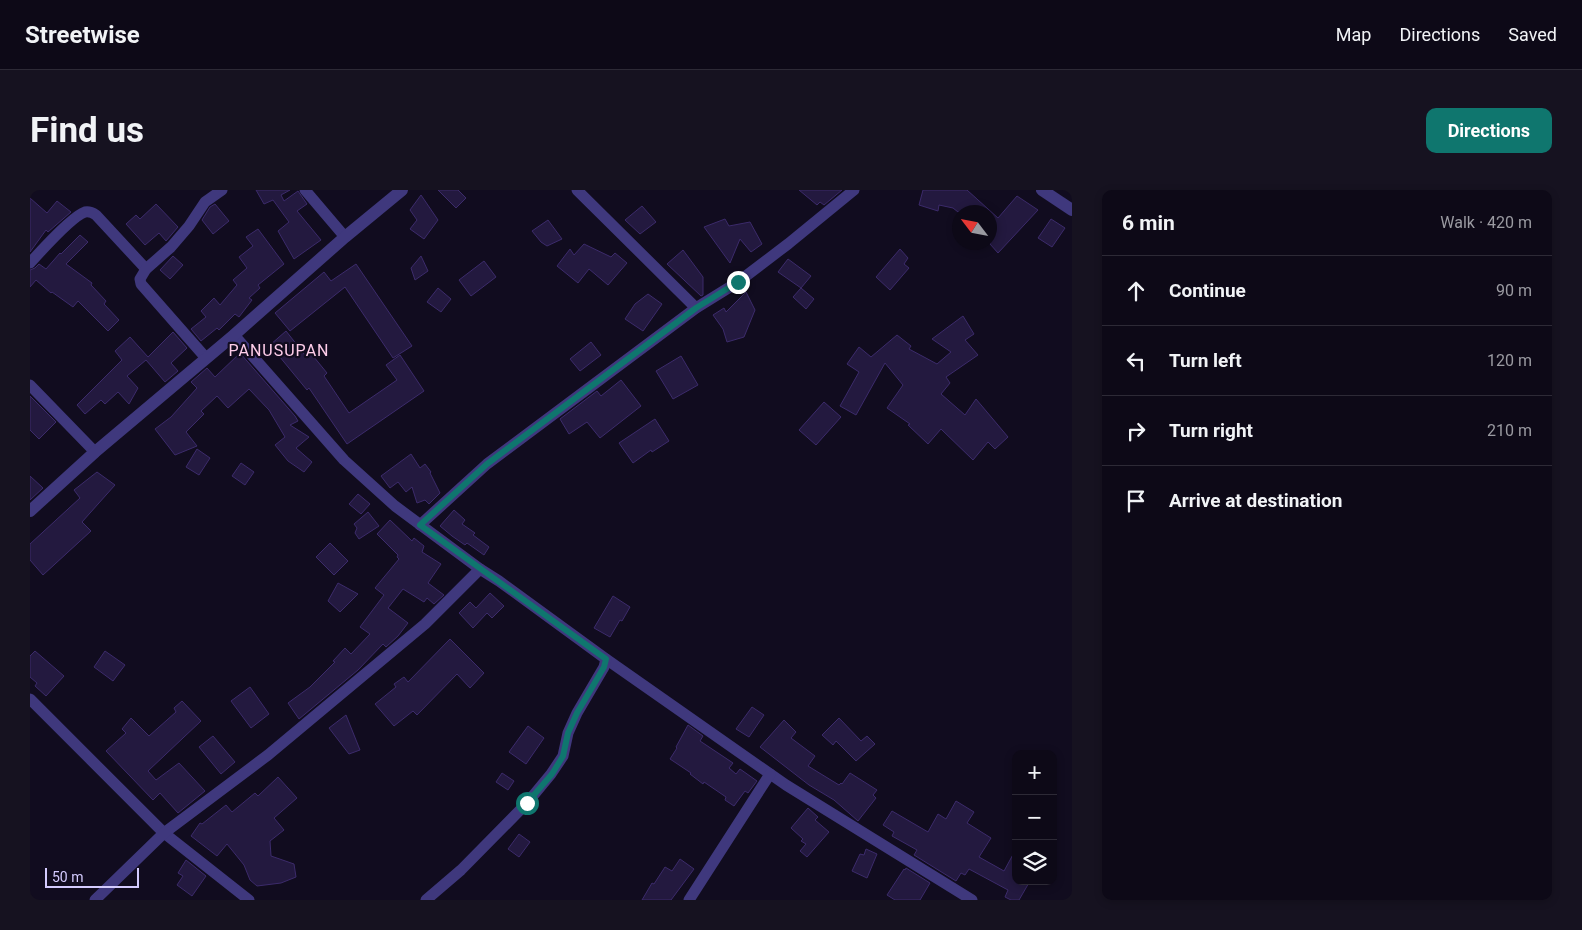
<!DOCTYPE html>
<html lang="en">
<head>
<meta charset="utf-8">
<style>
  :root { --surface:#0d0917; --page:#161220; --text:#f1f3f6; --muted:#9a9aa1; --line:#2d2a36; --accent:#0f766e }
  body { margin:0; font-family:Roboto,sans-serif; background:var(--page); color:var(--text) }
  .controls { position:absolute; right:15px; bottom:15px; display:grid; overflow:hidden; border-radius:10px; box-shadow:0 2px 8px #0003 }
  .controls button { width:45px; height:45px; display:grid; place-items:center; padding:0; border:0; border-bottom:1px solid var(--line); background:var(--surface); color:var(--text); font:25px sans-serif }
  .compass { position:absolute; left:922px; top:15px; width:45px; height:45px; border-radius:50%; background:var(--surface); box-shadow:0 2px 8px #0003; rotate:302deg }
  .scale { position:absolute; left:15px; bottom:12px; width:94px; box-sizing:border-box; padding-left:5px; border:2px solid #d4cbfe; border-top:0; font-size:14px; line-height:18px; white-space:nowrap; color:#d4cbfe; -webkit-text-stroke:4px #110c1f; paint-order:stroke }
  .stop { position:absolute; width:15px; height:15px; margin:-11px; border:4px solid #0f766e; border-radius:50%; background:#fff }
  .stop.end { background:#0f766e; border-color:#fff; box-shadow:0 1px 5px #0008 }
  .list { margin:0; padding:0; list-style:none }
  h2 { display:flex; justify-content:space-between; align-items:center; height:65px; margin:0; padding:0 20px; font-size:21px }
  h2 small { font-size:16px; font-weight:400; color:var(--muted) }
  .list li { display:grid; grid-template-columns:32px 1fr auto; gap:15px; align-items:center; box-sizing:border-box; height:70px; padding:0 20px; border-top:1px solid var(--line) }
  .list b { display:block; font-size:19px; white-space:nowrap }
  .list em { font-size:16px; font-style:normal; color:var(--muted) }
  .icon { flex:none; width:28px; height:28px; fill:none; stroke:currentColor; stroke-width:2; stroke-linecap:round; stroke-linejoin:round }
  .map { position:relative; flex:none; width:1042px; height:710px; overflow:hidden; border-radius:10px }
  header { display:flex; align-items:center; gap:30px; box-sizing:border-box; height:70px; padding:0 25px; background:var(--surface); border-bottom:1px solid var(--line) }
  header strong { font-size:24px }
  nav { display:flex; gap:28px; margin-inline-start:auto; font-size:18px }
  .intro { display:flex; align-items:center; justify-content:space-between; box-sizing:border-box; height:120px; padding:0 30px }
  h1 { margin:0; font-size:35px }
  .button { padding:12px 22px; border-radius:10px; background:var(--accent); color:#fff; font-size:18px; font-weight:700 }
  main { display:flex; gap:30px; padding:0 30px }
  aside { flex:1; background:var(--surface); border-radius:10px; box-shadow:0 2px 8px #0003 }
  .map>svg:first-child { display:block }
  .building { fill:#23193f; stroke:#3c2b6b }
  .lines { fill:none; stroke-linecap:round; stroke-linejoin:round }
  .minor { stroke:#3f387d; stroke-width:11 }
  .tertiary { stroke:#3f387d; stroke-width:12 }
  .route { stroke:#0f766e; stroke-width:6 }
  .labels { text-anchor:middle; dominant-baseline:central; stroke-width:4.5; stroke-linejoin:round; paint-order:stroke }
  .quarter-label { font-size:16px; letter-spacing:1px; fill:#fecde9; stroke:#110c1f }
</style>
</head>
<body>
<header>
<strong>Streetwise</strong>
<nav><a>Map</a><a>Directions</a><a>Saved</a></nav>
</header>
<div class="intro"><h1>Find us</h1><a class="button">Directions</a></div>
<main>
<div class="map">
<svg width="1042" height="710" viewBox="0 0 1042 710">
  <rect width="100%" height="100%" fill="#110c1f"/>
  <!-- building -->
  <g class="building">
    <polygon points="226,0 260,0 251,5 254,11 268,1 277,14 267,21 291,50 264,69 248,41 259,32 243,10 234,14"/>
    <polygon points="408,0 428,0 436,8 426,18"/>
    <polygon points="769,0 812,0 794,15 790,12 787,15"/>
    <polygon points="893,0 937,0 968,28 987,6 1008,20 968,63 960,54 960,22 928,22 923,18 909,15 908,21 889,15"/>
    <polygon points="391,5 408,30 394,49 380,39 387,30 380,20"/>
    <polygon points="0,8 17,23 27,11 41,22 18,42 16,40 0,62"/>
    <polygon points="126,14 148,37 136,51 129,43 115,55 96,34 106,25 110,29"/>
    <polygon points="185,14 199,31 183,44 172,30 180,17"/>
    <polygon points="612,16 626,32 610,44 595,30"/>
    <polygon points="695,29 699,36 720,32 732,54 721,62 710,49 700,73 674,37"/>
    <polygon points="1021,29 1035,38 1022,57 1008,48"/>
    <polygon points="518,30 532,49 517,56 511,52 502,41"/>
    <polygon points="228,39 254,74 228,95 230,98 219,108 222,110 209,127 205,124 189,140 187,138 171,151 161,139 176,127 171,121 184,108 190,115 207,95 203,90 217,78 209,67 223,56 216,47"/>
    <polygon points="50,45 58,52 36,74 62,93 61,95 76,111 74,114 89,130 78,141 48,111 43,117 22,102 21,103 6,90 0,97 0,80 5,78 9,74 16,79 30,63 31,64"/>
    <polygon points="554,54 581,67 585,63 597,73 578,95 559,79 548,93 527,76 540,59 544,65"/>
    <polygon points="870,59 878,68 874,74 879,78 860,100 846,87"/>
    <polygon points="653,60 673,87 673,105 671,106 637,74"/>
    <polygon points="143,66 153,75 140,89 130,80"/>
    <polygon points="391,66 398,81 385,90 381,78"/>
    <polygon points="758,69 781,86 771,98 748,82"/>
    <polygon points="454,71 466,87 441,106 429,90"/>
    <polygon points="326,74 382,156 363,168 315,97 260,141 245,123 294,82 301,91"/>
    <polygon points="408,98 421,109 411,122 397,112"/>
    <polygon points="771,98 784,109 776,119 763,107"/>
    <polygon points="716,102 725,120 714,147 697,152 693,139 683,125 694,118 696,122"/>
    <polygon points="618,104 632,114 613,141 595,129 605,114"/>
    <polygon points="933,126 944,144 935,150 948,165 916,187 920,193 911,204 935,225 946,209 978,247 965,259 958,252 943,270 911,239 898,254 878,235 880,234 857,218 873,195 855,173 826,225 810,216 829,182 817,174 829,157 841,167 867,145 881,156 879,159 907,174 921,162 902,149"/>
    <polygon points="256,141 275,165 279,161 297,183 294,186 319,223 367,190 356,175 370,165 394,201 317,254 279,198 277,200 240,155"/>
    <polygon points="143,142 157,158 141,173 148,181 135,192 116,170 97,186 108,198 99,214 88,202 75,214 71,210 55,224 47,215 92,170 85,161 100,147 118,167"/>
    <polygon points="561,152 571,165 550,181 540,169"/>
    <polygon points="210,163 265,226 268,231 260,235 279,247 266,258 282,272 274,282 258,271 245,255 255,247 239,220 219,199 198,218 187,206 171,221 174,224 156,242 167,256 145,265 125,239 141,227 167,198 161,192 177,178 185,187"/>
    <polygon points="651,166 668,195 643,209 626,181"/>
    <polygon points="591,190 611,216 570,248 557,232 539,244 530,229 567,201 571,206"/>
    <polygon points="0,206 26,232 9,249 0,240"/>
    <polygon points="794,212 811,227 786,255 769,240"/>
    <polygon points="625,229 639,251 622,262 621,260 603,273 589,253"/>
    <polygon points="167,259 180,268 169,285 156,277"/>
    <polygon points="381,264 390,278 395,274 401,282 400,283 410,303 399,314 395,310 387,313 382,297 376,302 368,292 360,298 351,286"/>
    <polygon points="211,273 224,282 215,295 202,286"/>
    <polygon points="67,282 85,295 52,332 61,341 13,385 0,370 0,354 50,308 44,300"/>
    <polygon points="0,286 13,298 0,310"/>
    <polygon points="328,304 340,314 331,324 319,314"/>
    <polygon points="424,320 435,330 432,334 445,343 443,345 459,357 454,365 437,353 435,355 422,346 410,336"/>
    <polygon points="338,322 349,336 329,349 325,343 327,338 324,334"/>
    <polygon points="360,330 382,351 384,348 394,356 392,362 411,374 398,393 414,405 404,414 397,408 394,412 373,399 358,418 378,433 368,446 356,457 353,454 328,480 269,529 258,513 280,497 305,472 303,471 315,458 321,464 340,444 330,437 354,405 345,398 369,369 367,367 368,365 347,344"/>
    <polygon points="300,353 318,371 304,385 286,367"/>
    <polygon points="308,393 328,404 310,422 298,411"/>
    <polygon points="460,403 474,416 462,428 457,423 443,438 429,423 440,412 446,418"/>
    <polygon points="583,406 600,417 592,431 590,430 580,447 564,438"/>
    <polygon points="420,449 454,483 440,498 427,484 387,525 383,521 364,536 345,514 366,497 364,494 374,487 378,492"/>
    <polygon points="5,461 34,486 16,506 5,496 7,493 0,487 0,466"/>
    <polygon points="75,461 95,475 83,491 64,477"/>
    <polygon points="220,497 239,524 221,538 201,511"/>
    <polygon points="152,511 171,531 118,581 126,590 149,573 175,601 148,623 130,603 123,610 76,561 96,543 92,539 101,528 119,546 146,522 144,518"/>
    <polygon points="722,517 734,525 719,547 706,539"/>
    <polygon points="316,525 330,560 319,564 299,538"/>
    <polygon points="809,528 831,551 837,546 845,554 826,571 806,551 803,555 792,545"/>
    <polygon points="754,530 766,542 761,548 785,566 778,576 809,595 811,593 812,594 820,583 847,600 843,605 846,608 828,631 804,610 779,595 730,557"/>
    <polygon points="658,535 673,546 670,551 703,573 699,578 706,584 710,579 727,591 718,603 715,601 704,616 695,610 696,607 674,592 673,594 660,584 661,583 640,569 647,558 646,557"/>
    <polygon points="498,536 514,548 496,574 479,562"/>
    <polygon points="183,546 205,572 191,584 169,557"/>
    <polygon points="472,583 484,591 478,600 466,592"/>
    <polygon points="248,587 267,608 244,628 254,640 240,651 241,666 264,674 266,687 251,693 227,696 220,690 214,675 197,654 187,666 161,646 170,633 172,634 196,615 202,622 225,603 228,606"/>
    <polygon points="926,611 944,622 937,633 961,648 949,667 974,681 986,659 986,691 1000,691 989,710 981,710 975,707 978,700 939,679 935,685 931,683 926,691 884,665 887,660 862,646 864,642 853,635 862,621 898,642 908,624 916,629"/>
    <polygon points="778,618 788,627 785,630 799,642 777,667 770,661 776,654 771,651 773,649 761,638"/>
    <polygon points="489,644 500,652 489,667 478,659"/>
    <polygon points="836,659 847,664 837,688 822,681 830,664 834,665"/>
    <polygon points="650,669 664,679 641,710 612,710 622,693 624,694 635,677 642,681"/>
    <polygon points="156,670 176,686 162,706 147,695 153,686 148,683"/>
    <polygon points="876,678 900,693 890,710 865,710 857,705 874,679 875,680"/>
  </g>
  <g class="lines">
    <!-- minor -->
    <g class="minor">
      <polyline points="275,0 315,47"/>
      <polyline points="547,0 666,118"/>
      <path d="M0,73c10,-11 42,-47 55,-51 5,-1 8,1 11,3l50,54"/>
      <polyline points="204,145 314,270 365,316 450,379 469,391 576,469 756,595 942,710"/>
      <polyline points="176,168 111,94 110,89 116,79 141,57 159,36 175,12 192,0"/>
      <polyline points="0,195 65,262"/>
      <polyline points="390,335 457,274 666,118 708,92 758,54 824,0"/>
      <polyline points="0,509 134,643 219,710"/>
      <polyline points="65,710 134,643 238,565 395,434 450,379"/>
      <polyline points="396,710 431,680 497,613 521,584 533,566 538,543 547,523 574,477 576,469"/>
      <polyline points="659,710 740,584"/>
    </g>
    <!-- tertiary -->
    <g class="tertiary">
      <polyline points="1012,0 1042,20"/>
      <polyline points="0,321 65,262 204,145 315,47 372,0"/>
    </g>
  </g>
  <g class="lines">
    <!-- route -->
    <polyline class="route" points="497,613 522,584 533,566 538,543 547,523 574,477 576,469 390,335 457,274 666,118 708,92"/>
  </g>
  <g class="labels">
    <!-- quarter labels -->
    <g class="quarter-label">
      <text x="249" y="160">PANUSUPAN</text>
    </g>
  </g>
</svg>
<div class="controls">
<button>+</button>
<button>−</button>
<button><svg class="icon" aria-label="layers" viewBox="0 0 24 24"><path d="M12 4l9 5-9 5-9-5zM3 14l9 5 9-5"/></svg></button>
</div>
<svg class="compass" viewBox="-18 -18 36 36"><path d="M0-13l5 13h-10z" fill="#e53935"/><path d="M0 13l5-13h-10z" fill="#9a9aa1"/></svg>
<div class="scale">50 m</div>
<div class="stop" style="left:497px;top:613px"></div>
<div class="stop end" style="left:708px;top:92px"></div>
</div>
<aside>
<h2>6 min<small>Walk · 420 m</small></h2>
<ul class="list">
<li><svg class="icon" aria-label="ahead" viewBox="0 0 24 24"><path d="M12 20V5M6 11l6-6 6 6"/></svg><div><b>Continue</b></div><em>90 m</em></li>
<li><svg class="icon" aria-label="left" viewBox="0 0 24 24"><path d="M17 20v-9H6M10 6l-5 5 5 5"/></svg><div><b>Turn left</b></div><em>120 m</em></li>
<li><svg class="icon" aria-label="right" viewBox="0 0 24 24"><path d="M7 20v-9h11M14 6l5 5-5 5"/></svg><div><b>Turn right</b></div><em>210 m</em></li>
<li><svg class="icon" aria-label="arrive" viewBox="0 0 24 24"><path d="M6 21V4h12l-3 4 3 4H6"/></svg><div><b>Arrive at destination</b></div></li>
</ul>
</aside>
</main>
</body>
</html>
